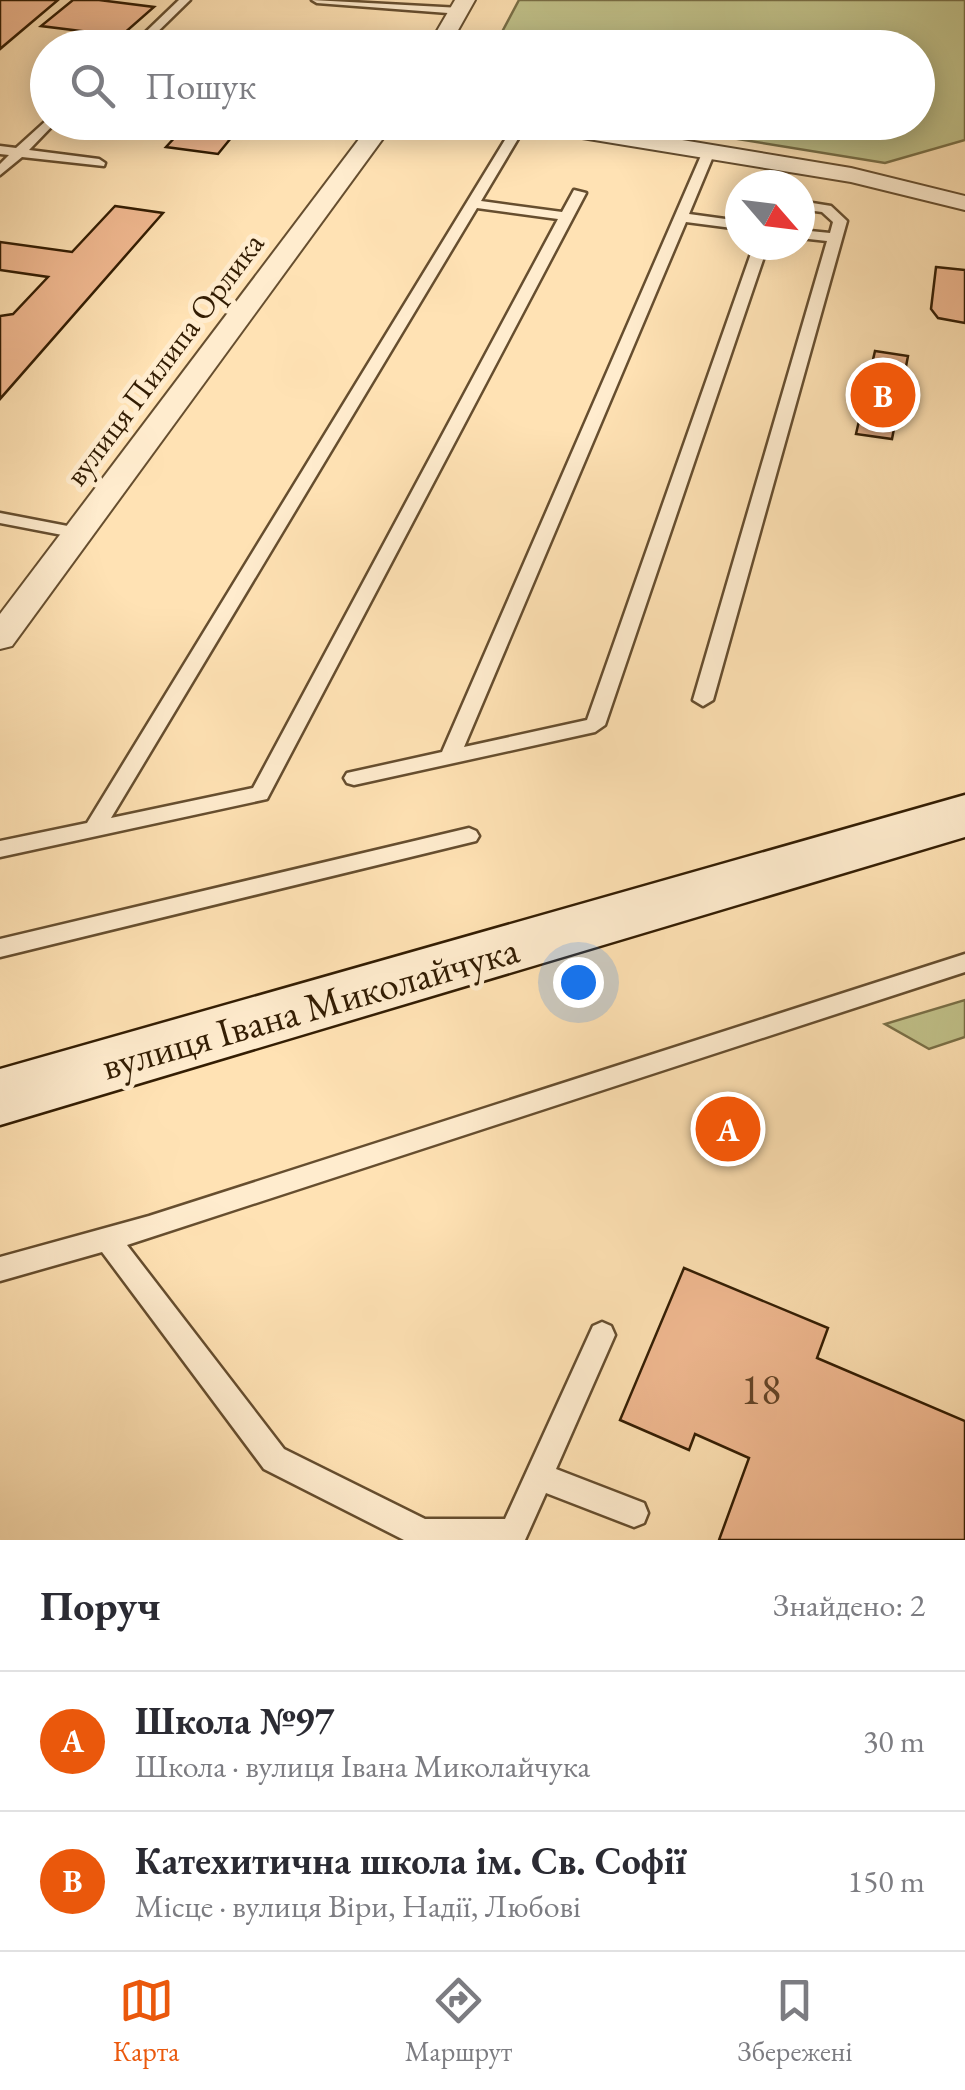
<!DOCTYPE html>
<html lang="uk">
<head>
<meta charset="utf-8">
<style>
  :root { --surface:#fff; --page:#f2f2f3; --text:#2b2b33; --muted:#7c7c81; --line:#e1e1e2; --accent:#ea580c }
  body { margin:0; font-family:"EB Garamond",serif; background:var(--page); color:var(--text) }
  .compass { position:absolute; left:725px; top:170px; width:90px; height:90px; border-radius:50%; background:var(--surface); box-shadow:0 5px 25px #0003; rotate:118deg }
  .you { position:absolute; left:578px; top:982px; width:35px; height:35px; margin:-25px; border:8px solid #fff; border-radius:50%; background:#1a73e8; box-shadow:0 0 0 15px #1a73e833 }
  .badge { display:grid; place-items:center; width:65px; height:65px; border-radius:50%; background:var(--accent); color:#fff; font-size:32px; font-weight:700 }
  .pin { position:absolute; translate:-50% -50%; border:5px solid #fff; box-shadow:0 2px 10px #0006 }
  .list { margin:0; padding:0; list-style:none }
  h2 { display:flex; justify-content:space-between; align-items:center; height:130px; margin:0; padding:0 40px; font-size:42px }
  h2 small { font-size:32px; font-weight:400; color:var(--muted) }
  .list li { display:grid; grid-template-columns:65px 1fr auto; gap:30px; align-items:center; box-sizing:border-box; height:140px; padding:0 40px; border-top:2px solid var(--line) }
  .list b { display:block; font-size:38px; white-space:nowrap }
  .list p { margin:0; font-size:32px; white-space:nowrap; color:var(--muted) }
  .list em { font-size:32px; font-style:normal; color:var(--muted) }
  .icon { flex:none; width:55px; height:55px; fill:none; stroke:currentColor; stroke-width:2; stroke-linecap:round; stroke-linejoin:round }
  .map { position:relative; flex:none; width:965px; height:1540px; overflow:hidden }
  .search { position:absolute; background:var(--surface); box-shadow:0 5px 25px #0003; left:30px; right:30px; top:30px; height:110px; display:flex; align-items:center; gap:25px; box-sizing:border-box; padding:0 35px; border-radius:55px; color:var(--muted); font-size:38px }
  .sheet { height:410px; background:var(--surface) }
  nav { display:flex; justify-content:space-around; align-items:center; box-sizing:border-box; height:140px; border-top:2px solid var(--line); background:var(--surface); font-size:28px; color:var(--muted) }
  nav a { display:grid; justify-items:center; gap:5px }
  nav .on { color:var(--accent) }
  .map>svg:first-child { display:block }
  .green { fill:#c2c38b; stroke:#7a7047; stroke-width:2.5 }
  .building { fill:#f2ba92; stroke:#331d03; stroke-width:2.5 }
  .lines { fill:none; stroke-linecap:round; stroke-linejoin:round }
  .lane-casing { stroke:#664e2f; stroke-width:5 }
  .street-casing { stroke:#664e2f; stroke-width:4 }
  .secondary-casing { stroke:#331d03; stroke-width:5 }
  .lane { fill:#ffecce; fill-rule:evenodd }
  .street { fill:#ffecce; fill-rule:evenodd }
  .secondary { fill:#ffecce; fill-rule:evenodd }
  .labels { text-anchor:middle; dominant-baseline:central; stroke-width:10; stroke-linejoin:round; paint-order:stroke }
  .far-street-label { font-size:32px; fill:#331d03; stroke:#ffecce }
  .street-label { font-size:40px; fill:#331d03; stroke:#ffecce }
  .near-number-label { font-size:42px; fill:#634427 }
</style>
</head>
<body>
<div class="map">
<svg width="965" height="1540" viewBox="0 0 965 1540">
  <rect width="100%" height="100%" fill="#ffe2b4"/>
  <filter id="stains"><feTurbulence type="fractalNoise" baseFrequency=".002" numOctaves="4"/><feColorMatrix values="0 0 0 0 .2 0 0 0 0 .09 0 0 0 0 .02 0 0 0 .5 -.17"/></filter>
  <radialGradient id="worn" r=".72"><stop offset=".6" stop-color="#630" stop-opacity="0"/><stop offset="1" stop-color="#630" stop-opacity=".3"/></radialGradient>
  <!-- green -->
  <g class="green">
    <polygon points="519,0 965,0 965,140 885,163 639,123 918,122 918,48 494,47"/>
    <polygon points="965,1000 965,1037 929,1049 885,1024"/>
  </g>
  <!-- building -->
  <g class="building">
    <polygon points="0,0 58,0 0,49"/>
    <polygon points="73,0 99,0 154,7 121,36 41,26"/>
    <polygon points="268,34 315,40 308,48 257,48"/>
    <polygon points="189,122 244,122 218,154 166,147"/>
    <polygon points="115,206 163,213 0,399 0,316 13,314 48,277 0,270 0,242 72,252"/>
    <polygon points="936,267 965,270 965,323 938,318 931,309"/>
    <polygon points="875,351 908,356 892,439 856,434"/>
    <polygon points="684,1268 828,1328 817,1358 965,1421 965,1540 719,1540 749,1458 695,1434 689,1450 620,1420"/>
  </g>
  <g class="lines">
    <!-- lane casing -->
    <g class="lane-casing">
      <g id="lane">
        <polygon points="179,0 190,0 141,48 129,48"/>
        <polygon points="312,0 461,8 467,11 461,14 317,3"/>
        <polygon points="48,119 48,122 56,122 29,150 99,159 105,163 104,166 22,157 0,175 0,164 9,155 0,154 0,146 16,148"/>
        <path d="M516,122h12l-47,79 81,11 12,-22 12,3 -319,606 -267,58v-16l87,-18zM477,208l81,11 -305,569 -142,30z"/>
        <polygon points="703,151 714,154 689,214 740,221 740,229 686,222 464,747 587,720 754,245 768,245 605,725 595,732 354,785 347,783 344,778 347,773 442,752"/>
        <polygon points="740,192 740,200 734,199 734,193"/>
        <polygon points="800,201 831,206 847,221 713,700 703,706 693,700 827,241 800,238 800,230 830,233 833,222 822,212 800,209"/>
        <polygon points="0,513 78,528 87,533 78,538 0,523"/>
        <polygon points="469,828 476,831 479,836 476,841 0,957 0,939"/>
        <polygon points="965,954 965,972 127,1245 284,1449 425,1519 505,1519 593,1326 602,1322 611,1326 615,1335 556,1469 644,1503 648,1513 644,1523 634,1527 546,1493 525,1540 404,1540 264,1469 102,1252 0,1281 0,1257 149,1216"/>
      </g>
    </g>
    <!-- street casing -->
    <g class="street-casing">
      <g id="street">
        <polygon points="455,0 475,0 448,48 427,48"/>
        <polygon points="372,122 395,122 12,646 0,649 0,614"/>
        <polygon points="516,122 573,122 851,168 965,196 965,210 851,182 527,129"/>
      </g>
    </g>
    <!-- secondary casing -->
    <g class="secondary-casing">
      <polygon id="secondary" points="965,795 965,837 0,1125 0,1069"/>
    </g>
    <!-- lane -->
    <use href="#lane" class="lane"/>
    <!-- street -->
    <use href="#street" class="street"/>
    <!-- secondary -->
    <use href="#secondary" class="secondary"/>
  </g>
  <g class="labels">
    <!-- far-street labels -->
    <g class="far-street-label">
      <text transform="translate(164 359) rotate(-53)">вулиця Пилипа Орлика</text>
    </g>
    <!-- street labels -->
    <g class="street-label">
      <text transform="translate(310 1007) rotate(-16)">вулиця Івана Миколайчука</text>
    </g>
    <!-- near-number labels -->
    <g class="near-number-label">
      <text x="761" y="1389">18</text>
    </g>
  </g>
  <rect width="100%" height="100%" filter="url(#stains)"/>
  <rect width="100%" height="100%" fill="url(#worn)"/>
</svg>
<svg class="compass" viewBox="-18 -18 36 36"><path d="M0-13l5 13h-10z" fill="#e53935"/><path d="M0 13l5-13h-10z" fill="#7c7c81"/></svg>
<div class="you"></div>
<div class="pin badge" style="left:728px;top:1129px">A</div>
<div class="pin badge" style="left:883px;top:395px">B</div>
<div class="search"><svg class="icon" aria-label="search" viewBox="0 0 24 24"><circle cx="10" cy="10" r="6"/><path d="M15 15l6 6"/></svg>Пошук</div>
</div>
<section class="sheet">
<h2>Поруч<small>Знайдено: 2</small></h2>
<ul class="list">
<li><span class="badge">A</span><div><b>Школа №97</b><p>Школа · вулиця Івана Миколайчука</p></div><em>30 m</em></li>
<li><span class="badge">B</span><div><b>Катехитична школа ім. Св. Софії</b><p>Місце · вулиця Віри, Надії, Любові</p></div><em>150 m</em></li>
</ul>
</section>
<nav>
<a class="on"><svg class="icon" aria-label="map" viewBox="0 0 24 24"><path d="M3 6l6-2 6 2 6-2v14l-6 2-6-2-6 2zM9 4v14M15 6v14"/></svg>Карта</a>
<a><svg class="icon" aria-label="directions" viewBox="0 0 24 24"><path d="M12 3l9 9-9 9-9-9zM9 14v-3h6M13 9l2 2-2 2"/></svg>Маршрут</a>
<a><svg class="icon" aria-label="saved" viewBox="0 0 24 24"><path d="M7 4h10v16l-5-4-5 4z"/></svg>Збережені</a>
</nav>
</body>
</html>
